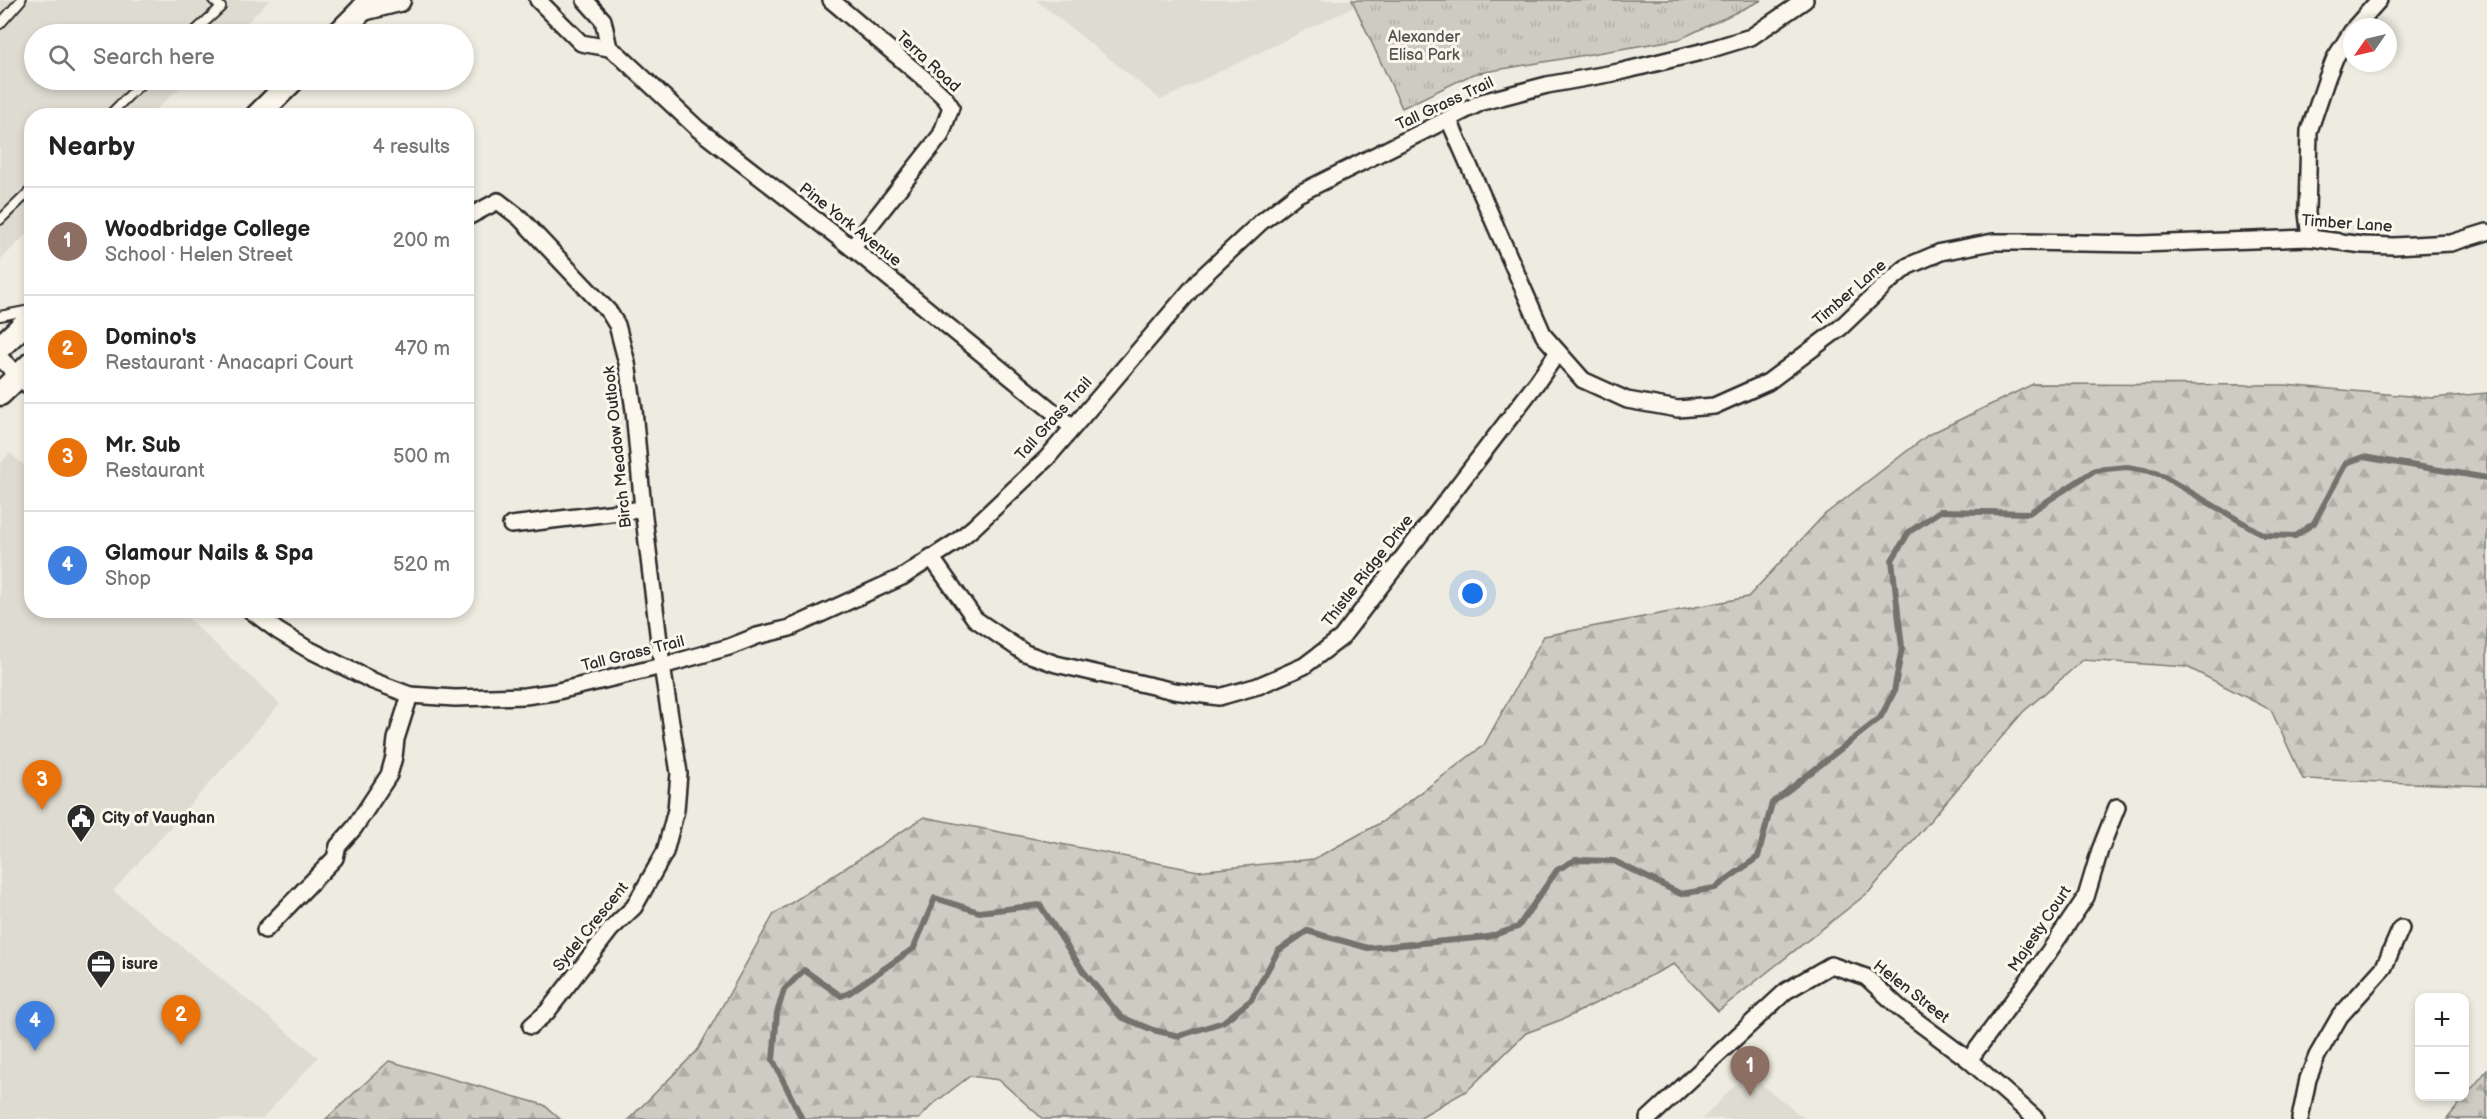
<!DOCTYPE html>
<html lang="en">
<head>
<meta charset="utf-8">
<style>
  :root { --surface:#fff; --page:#f2f2f2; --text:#222; --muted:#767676; --line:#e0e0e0; --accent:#1a73e8 }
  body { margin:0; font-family:"Balsamiq Sans",sans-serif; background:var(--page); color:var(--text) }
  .controls { position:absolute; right:18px; bottom:18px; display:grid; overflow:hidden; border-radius:12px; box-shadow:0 3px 9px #0003 }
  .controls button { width:54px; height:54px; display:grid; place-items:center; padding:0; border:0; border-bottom:2px solid var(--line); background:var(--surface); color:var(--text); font:30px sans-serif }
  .compass { position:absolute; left:2343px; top:18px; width:54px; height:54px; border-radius:50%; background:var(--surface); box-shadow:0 3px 9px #0003; rotate:236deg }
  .you { position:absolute; left:1473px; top:594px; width:21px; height:21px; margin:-15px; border:4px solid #fff; border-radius:50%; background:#1a73e8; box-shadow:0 0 0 9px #1a73e833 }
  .badge { display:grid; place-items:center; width:39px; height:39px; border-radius:50%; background:var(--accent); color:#fff; font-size:20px; font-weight:700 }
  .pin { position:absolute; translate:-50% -50px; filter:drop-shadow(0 2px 3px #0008) }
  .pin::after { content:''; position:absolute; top:32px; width:21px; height:18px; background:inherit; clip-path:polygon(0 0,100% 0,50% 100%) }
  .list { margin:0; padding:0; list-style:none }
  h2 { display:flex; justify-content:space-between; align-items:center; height:78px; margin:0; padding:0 24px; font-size:26px }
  h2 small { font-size:20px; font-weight:400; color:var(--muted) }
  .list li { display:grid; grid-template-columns:39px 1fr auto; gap:18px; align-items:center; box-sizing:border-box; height:108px; padding:0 24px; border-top:2px solid var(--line) }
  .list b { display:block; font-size:22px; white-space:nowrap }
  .list p { margin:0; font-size:20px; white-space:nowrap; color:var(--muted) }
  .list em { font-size:20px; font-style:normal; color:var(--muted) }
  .icon { flex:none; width:33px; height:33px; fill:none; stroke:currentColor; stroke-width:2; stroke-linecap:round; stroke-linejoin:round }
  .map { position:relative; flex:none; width:2487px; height:1119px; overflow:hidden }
  .search { position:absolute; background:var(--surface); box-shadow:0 3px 9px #0003; left:24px; top:24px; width:450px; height:66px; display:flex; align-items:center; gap:15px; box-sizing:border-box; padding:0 21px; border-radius:33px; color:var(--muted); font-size:22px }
  .panel { position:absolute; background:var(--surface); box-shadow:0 3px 9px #0003; left:24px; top:108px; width:450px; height:510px; border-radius:24px }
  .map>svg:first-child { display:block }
  .built { fill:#dedbd1 }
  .forest { fill:url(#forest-firs); stroke:#7c7b76; stroke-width:1.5 }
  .park { fill:url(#park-tufts); stroke:#7c7b76; stroke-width:1.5 }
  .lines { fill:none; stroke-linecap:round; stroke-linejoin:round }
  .stream { stroke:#74726e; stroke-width:6 }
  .service-casing { stroke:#2b2b2b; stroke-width:12 }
  .minor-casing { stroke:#2b2b2b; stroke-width:20 }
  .secondary-casing { stroke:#2b2b2b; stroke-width:27 }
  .service { stroke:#fbf7ec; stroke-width:8 }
  .minor { stroke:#fbf7ec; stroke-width:15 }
  .secondary { stroke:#fbf7ec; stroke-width:22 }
  .labels { text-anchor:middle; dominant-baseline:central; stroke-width:6; stroke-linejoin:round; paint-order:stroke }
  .park-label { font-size:16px; fill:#545351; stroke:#fbf7ec }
  .street-label { font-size:16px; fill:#2b2b2b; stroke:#fbf7ec }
  .poi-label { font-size:16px; font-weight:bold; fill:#2b2b2b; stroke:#fbf7ec; text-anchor:start }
</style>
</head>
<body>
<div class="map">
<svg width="2487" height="1119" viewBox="0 0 2487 1119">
  <defs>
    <pattern id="forest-firs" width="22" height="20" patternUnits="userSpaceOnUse" patternTransform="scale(1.5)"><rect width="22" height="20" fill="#cecbc2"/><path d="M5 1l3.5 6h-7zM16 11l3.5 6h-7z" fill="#b1aea7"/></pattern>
    <pattern id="park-tufts" width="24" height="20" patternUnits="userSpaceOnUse" patternTransform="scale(1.5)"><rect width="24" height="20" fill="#cecbc2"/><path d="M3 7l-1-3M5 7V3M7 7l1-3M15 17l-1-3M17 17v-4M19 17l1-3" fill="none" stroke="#b1aea7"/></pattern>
  </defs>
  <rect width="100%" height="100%" fill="#eeebe0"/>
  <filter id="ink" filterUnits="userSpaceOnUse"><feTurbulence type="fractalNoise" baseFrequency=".0167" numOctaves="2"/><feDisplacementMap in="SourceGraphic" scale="12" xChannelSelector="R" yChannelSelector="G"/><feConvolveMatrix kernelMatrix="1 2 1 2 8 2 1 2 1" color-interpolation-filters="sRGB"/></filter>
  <g filter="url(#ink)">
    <!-- built -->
    <g class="built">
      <polygon points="0,0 270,0 235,34 34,34 34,80 188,80 150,115 32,116 31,230 0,260"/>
      <polygon points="1036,0 1352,0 1356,6 1161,100"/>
      <polygon points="10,453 31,472 32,610 180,611 280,704 113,891 318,1057 262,1119 0,1119 0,464"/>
      <polygon points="1747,1073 1805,1119 1702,1119"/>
    </g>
    <!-- forest -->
    <g class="forest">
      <polygon points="2033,384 2285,385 2432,398 2487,393 2487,786 2303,779 2271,710 2187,667 2083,660 2023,712 1869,892 1718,1011 1674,964 1566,1018 1526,1033 1468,1090 1417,1119 1043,1119 999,1080 970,1076 932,1105 919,1119 629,1119 697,1051 774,914 924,817 1198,871 1314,859 1382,822 1484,745 1544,636 1748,597 1824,515 1928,435"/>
      <polygon points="389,1061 544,1105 560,1119 326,1119"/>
      <polygon points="2487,1070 2487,1119 2447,1119"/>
    </g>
    <!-- park -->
    <polygon class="park" points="1352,0 1762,0 1680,39 1473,74 1402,108"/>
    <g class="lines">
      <!-- stream -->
      <polyline class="stream" points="802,1119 773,1060 777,1013 784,990 804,970 841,996 849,993 914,948 935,898 979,912 1040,905 1083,971 1121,1017 1153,1030 1179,1036 1223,1022 1251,1000 1278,951 1307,931 1368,948 1488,937 1518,927 1557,870 1575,860 1614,861 1681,894 1715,888 1758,857 1772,803 1880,718 1894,692 1902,647 1892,560 1909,532 1940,511 2029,513 2095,470 2127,467 2156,472 2264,535 2295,536 2314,523 2346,463 2363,457 2487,478"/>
      <!-- service casing -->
      <g class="service-casing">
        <g id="service">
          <polyline points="0,24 21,0"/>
          <polyline points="192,34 221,7 213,0"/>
          <polyline points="108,116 145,80"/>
          <polyline points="0,220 32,189"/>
          <polyline points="0,316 30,310"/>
        </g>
      </g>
      <!-- minor casing -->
      <g class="minor-casing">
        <g id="minor">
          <polyline points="538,0 581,43 609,48 619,55 698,129 852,248 1072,427"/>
          <polyline points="585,0 603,20 609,48"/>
          <polyline points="831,0 927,81 945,98 951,107 941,135 852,248"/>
          <polyline points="2355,27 2379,0"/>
          <polyline points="1449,120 1544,336 1583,380 1627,400 1678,409 1714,406 1768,382 1840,328 1885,285 1908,266 1941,252 1993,242 2021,242 2140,244 2310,238 2363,245 2394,246 2451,243 2487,232"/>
          <polyline points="466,218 498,201 520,218 609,312 617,325 627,363 634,410 643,509 662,666 679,773 676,810 665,852 634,907 611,929 547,1012 531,1026"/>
          <polyline points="2310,238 2307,213 2309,131 2327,78 2335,58 2352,31"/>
          <polyline points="0,358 32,389"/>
          <polyline points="511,525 643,509"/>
          <polyline points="931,557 975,619 1025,653 1056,664 1174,691 1219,697 1258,686 1304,666 1341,638 1538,381 1558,352"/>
          <polyline points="250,610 278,631 306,648 373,681 410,695 455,698 525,696 554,692 662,666 729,647 757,636 790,628 902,577 956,542 974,527 1047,458 1201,278 1261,222 1296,195 1482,102 1547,85 1619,72 1705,51 1751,37 1805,0"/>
          <polyline points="265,930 335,858 338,846 354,828 389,775 394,757 396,739 410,695"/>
          <polyline points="1969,1060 2048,953 2086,897 2100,850 2117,807"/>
          <polyline points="1648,1119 1786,991 1831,965 1866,977 1902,1010 1969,1060 2036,1119"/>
          <polyline points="2300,1119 2308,1079 2317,1056 2340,1016 2384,967 2401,928"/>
        </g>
      </g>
      <!-- secondary casing -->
      <g class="secondary-casing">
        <g id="secondary">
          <polyline points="363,9 399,0"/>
          <polyline points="338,34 363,9 367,0"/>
          <polyline points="257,116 293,80"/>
          <polyline points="0,347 32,317"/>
          <polyline points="0,394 32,363"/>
        </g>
      </g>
      <!-- service -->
      <use href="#service" class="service"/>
      <!-- minor -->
      <use href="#minor" class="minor"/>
      <!-- secondary -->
      <use href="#secondary" class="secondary"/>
    </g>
  </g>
  <!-- icons -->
  <defs>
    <g id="civic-pin" transform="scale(1.5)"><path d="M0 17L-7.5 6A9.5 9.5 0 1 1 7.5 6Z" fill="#2b2b2b" stroke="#fbf7ec"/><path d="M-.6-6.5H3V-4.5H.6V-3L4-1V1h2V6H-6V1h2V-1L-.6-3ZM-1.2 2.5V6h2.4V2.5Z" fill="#fff"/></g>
    <g id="office-pin" transform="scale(1.5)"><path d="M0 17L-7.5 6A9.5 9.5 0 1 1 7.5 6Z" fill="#2b2b2b" stroke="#fbf7ec"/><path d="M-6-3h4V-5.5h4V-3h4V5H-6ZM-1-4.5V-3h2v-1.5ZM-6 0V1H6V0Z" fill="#fff"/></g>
  </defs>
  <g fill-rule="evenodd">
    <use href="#civic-pin" x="81" y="818"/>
    <use href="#office-pin" x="101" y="964"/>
  </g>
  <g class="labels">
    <!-- park labels -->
    <g class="park-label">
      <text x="1424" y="37">Alexander<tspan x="1424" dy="18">Elisa Park</tspan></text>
    </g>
    <!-- street labels -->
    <g class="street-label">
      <text transform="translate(928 62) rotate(43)">Terra Road</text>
      <text transform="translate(1445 104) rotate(-25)">Tall Grass Trail</text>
      <text transform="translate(2347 224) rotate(4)">Timber Lane</text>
      <text transform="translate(850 225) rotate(38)">Pine York Avenue</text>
      <text transform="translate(1850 293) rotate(-41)">Timber Lane</text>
      <text transform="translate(1054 419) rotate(-48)">Tall Grass Trail</text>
      <text transform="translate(618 447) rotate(-96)">Birch Meadow Outlook</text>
      <text transform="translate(1368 571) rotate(-52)">Thistle Ridge Drive</text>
      <text transform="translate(633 654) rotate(-14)">Tall Grass Trail</text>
      <text transform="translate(591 927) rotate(-51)">Sydel Crescent</text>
      <text transform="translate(2040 929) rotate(-56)">Majesty Court</text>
      <text transform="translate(1911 992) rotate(38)">Helen Street</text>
    </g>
    <!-- poi labels -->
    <g class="poi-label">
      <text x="102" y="818">City of Vaughan</text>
      <text x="122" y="964">isure</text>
    </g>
  </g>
</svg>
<div class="controls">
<button>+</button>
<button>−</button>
</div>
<svg class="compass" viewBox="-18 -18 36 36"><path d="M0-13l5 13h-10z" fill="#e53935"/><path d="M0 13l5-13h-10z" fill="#767676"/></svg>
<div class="you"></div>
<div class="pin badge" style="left:1750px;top:1096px;background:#8d6e63">1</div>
<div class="pin badge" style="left:181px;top:1045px;background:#e8710a">2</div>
<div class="pin badge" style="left:42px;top:810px;background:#e8710a">3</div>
<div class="pin badge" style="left:35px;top:1051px;background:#3f7fe0">4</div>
<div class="search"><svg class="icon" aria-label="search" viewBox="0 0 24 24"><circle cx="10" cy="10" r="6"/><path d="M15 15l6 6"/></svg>Search here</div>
<section class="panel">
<h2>Nearby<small>4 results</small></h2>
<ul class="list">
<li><span class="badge" style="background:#8d6e63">1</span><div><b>Woodbridge College</b><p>School · Helen Street</p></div><em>200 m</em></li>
<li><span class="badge" style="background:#e8710a">2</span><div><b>Domino's</b><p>Restaurant · Anacapri Court</p></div><em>470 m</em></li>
<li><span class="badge" style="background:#e8710a">3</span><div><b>Mr. Sub</b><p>Restaurant</p></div><em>500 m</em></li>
<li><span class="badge" style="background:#3f7fe0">4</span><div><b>Glamour Nails &amp; Spa</b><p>Shop</p></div><em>520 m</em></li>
</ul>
</section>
</div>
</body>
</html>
